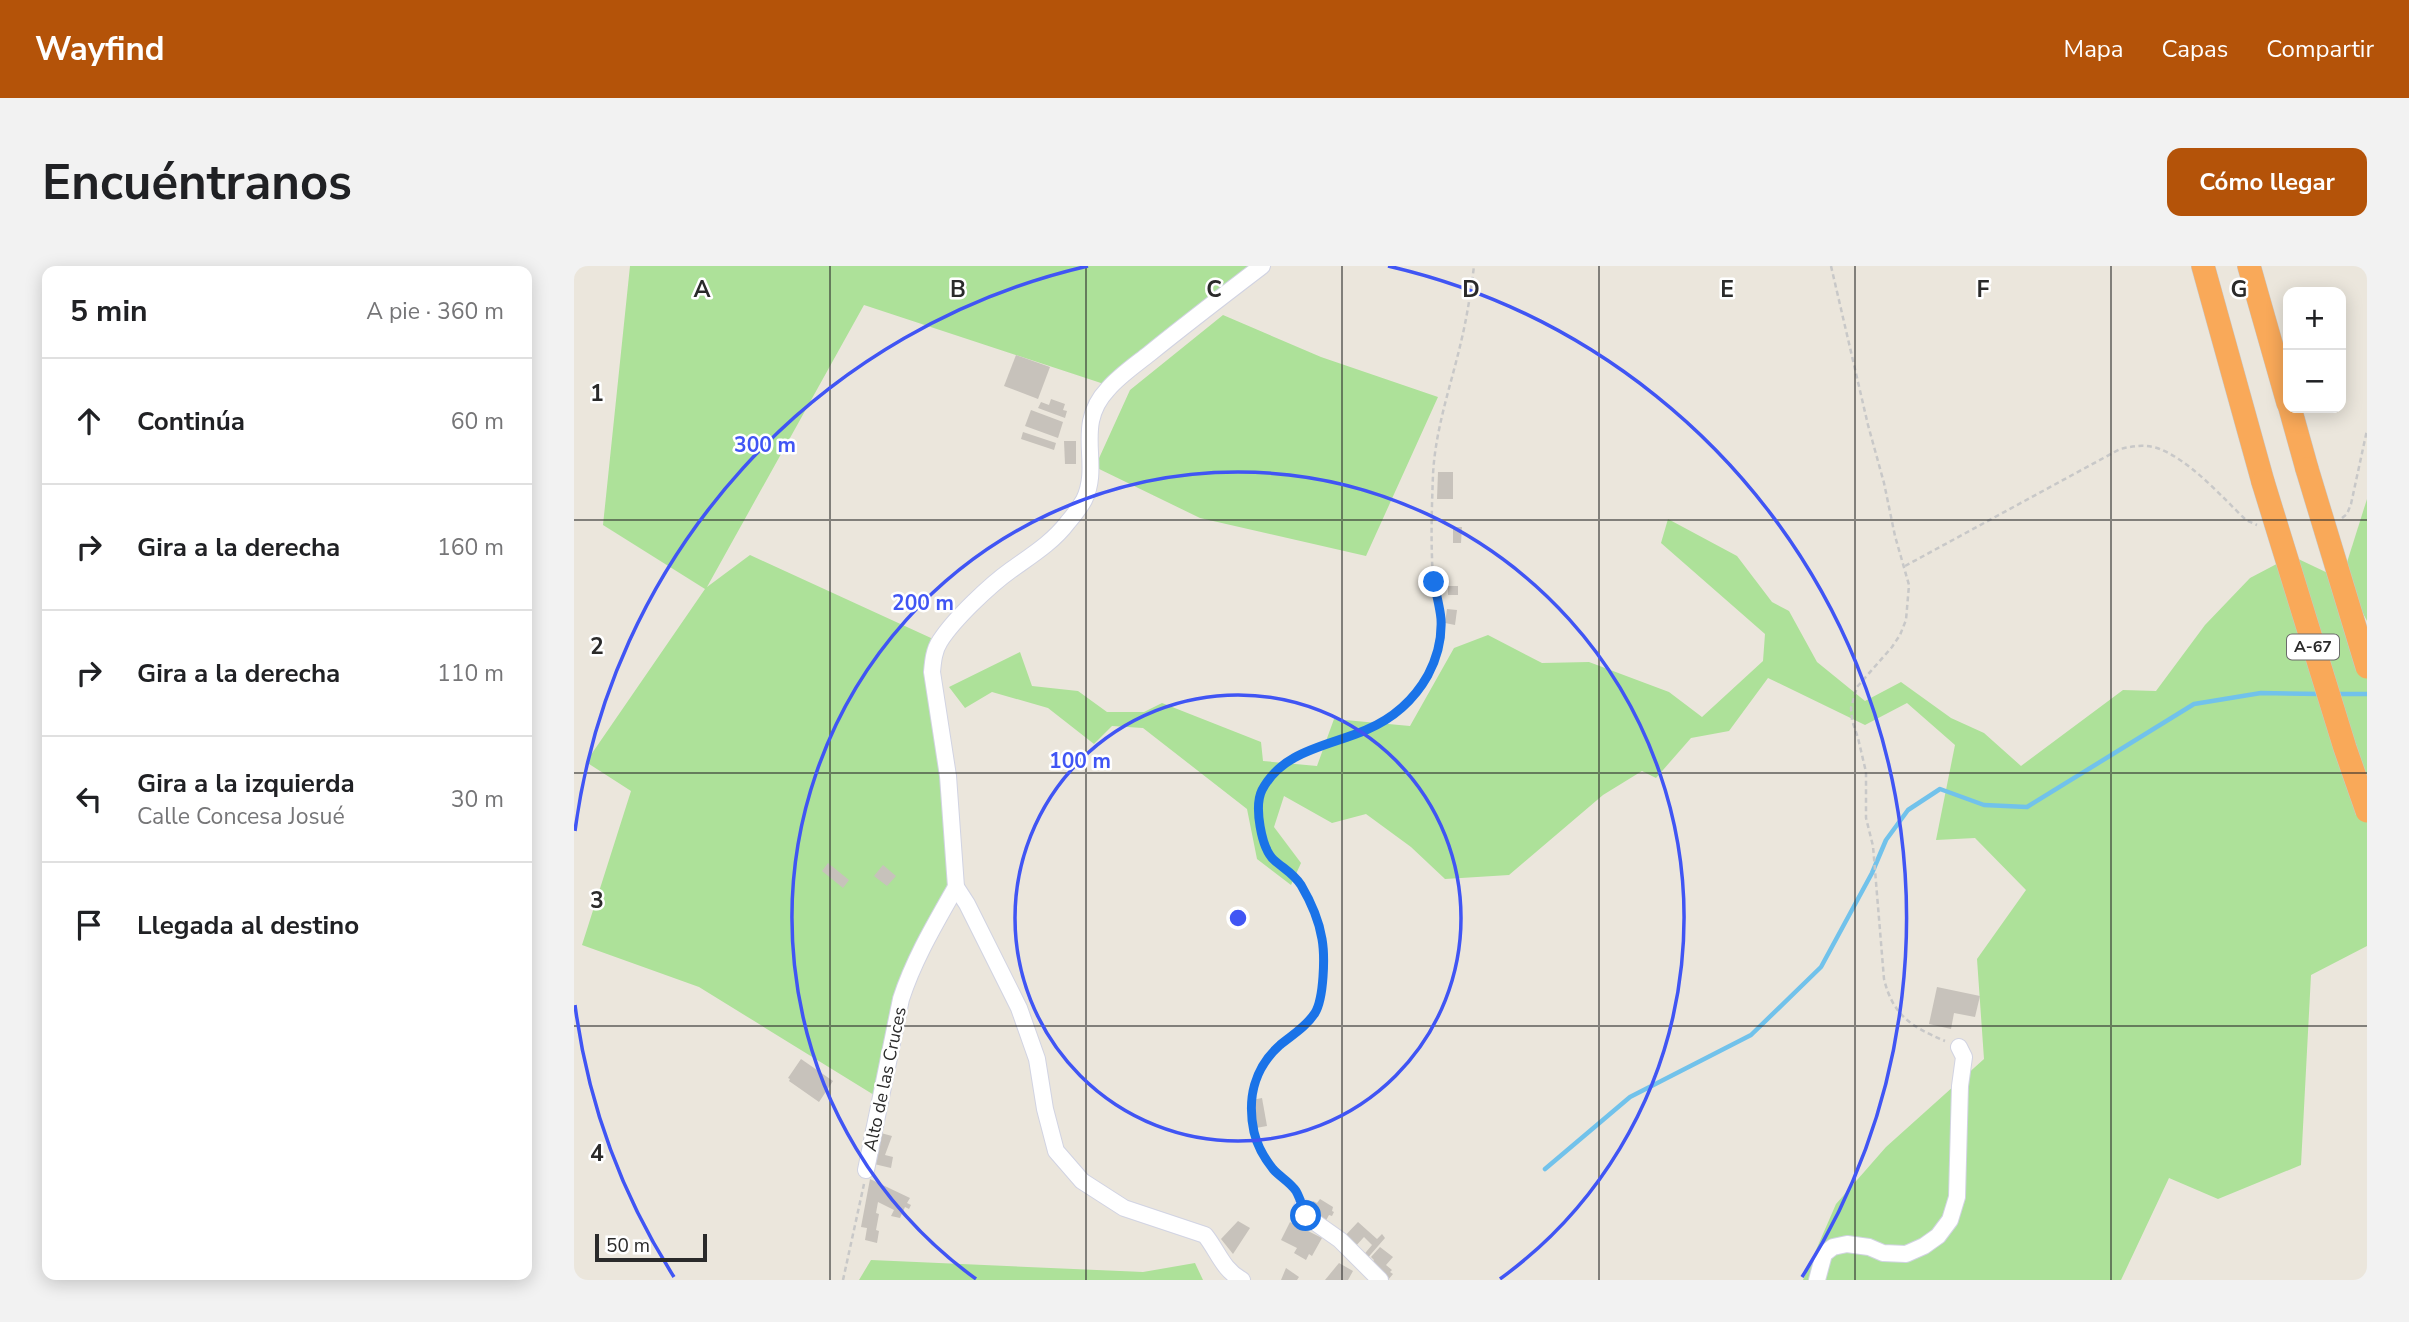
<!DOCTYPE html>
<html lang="es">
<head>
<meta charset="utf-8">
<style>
  :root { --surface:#fff; --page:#f2f2f2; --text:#202124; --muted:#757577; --line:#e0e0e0; --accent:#b45309 }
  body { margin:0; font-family:"Nunito Sans",sans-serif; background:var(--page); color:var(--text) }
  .controls { position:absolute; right:21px; top:21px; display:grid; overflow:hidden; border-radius:14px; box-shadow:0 4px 18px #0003 }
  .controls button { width:63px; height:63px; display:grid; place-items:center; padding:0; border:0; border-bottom:2px solid var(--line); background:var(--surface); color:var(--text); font:35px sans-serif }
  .scale { position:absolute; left:21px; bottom:18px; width:112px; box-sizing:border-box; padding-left:7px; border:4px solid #2a2a2a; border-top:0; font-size:19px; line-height:24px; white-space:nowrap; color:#2a2a2a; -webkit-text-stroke:5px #fff; paint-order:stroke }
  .stop { position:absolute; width:21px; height:21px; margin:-16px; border:5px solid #1a73e8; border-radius:50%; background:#fff }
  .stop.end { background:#1a73e8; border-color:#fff; box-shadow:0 2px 7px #0008 }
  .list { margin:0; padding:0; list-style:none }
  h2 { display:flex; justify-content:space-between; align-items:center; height:91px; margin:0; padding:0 28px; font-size:30px }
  h2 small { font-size:23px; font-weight:400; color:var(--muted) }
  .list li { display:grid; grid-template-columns:46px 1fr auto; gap:21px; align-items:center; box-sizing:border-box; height:126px; padding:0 28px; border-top:2px solid var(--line) }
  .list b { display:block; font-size:26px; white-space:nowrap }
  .list p { margin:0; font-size:23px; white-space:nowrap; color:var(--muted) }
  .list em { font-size:23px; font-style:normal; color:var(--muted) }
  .icon { flex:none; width:38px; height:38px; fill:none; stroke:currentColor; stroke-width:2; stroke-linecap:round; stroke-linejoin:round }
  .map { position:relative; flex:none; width:1793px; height:1014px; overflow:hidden; border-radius:14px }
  header { display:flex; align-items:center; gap:42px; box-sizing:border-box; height:98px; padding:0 35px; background:var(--accent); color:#fff }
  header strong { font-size:33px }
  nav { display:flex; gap:38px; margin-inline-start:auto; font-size:24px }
  .intro { display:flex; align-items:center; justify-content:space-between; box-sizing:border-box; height:168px; padding:0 42px }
  h1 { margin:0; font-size:49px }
  .button { padding:18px 32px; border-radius:14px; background:var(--accent); color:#fff; font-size:24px; font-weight:700 }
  main { display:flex; gap:42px; padding:0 42px }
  aside { flex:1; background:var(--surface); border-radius:14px; box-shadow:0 4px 18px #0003 }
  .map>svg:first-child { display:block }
  .green { fill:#ade199 }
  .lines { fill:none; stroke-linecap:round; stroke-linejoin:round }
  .stream { stroke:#71c2eb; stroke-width:4.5 }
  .building { fill:#c7c2bb }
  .minor-casing { stroke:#d1d3e2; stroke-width:18 }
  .highway-casing { stroke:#c8c8c8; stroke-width:24 }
  .path { stroke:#c8c8c8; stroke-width:2.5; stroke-dasharray:5 3.5; stroke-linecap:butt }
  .minor { stroke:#fff; stroke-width:16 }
  .highway { stroke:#f9a959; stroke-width:23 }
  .highway-bridge-casing { stroke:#c8c8c8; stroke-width:24; stroke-linecap:butt }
  .highway-bridge { stroke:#f9a959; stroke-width:23 }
  .route { stroke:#1a73e8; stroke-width:9 }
  .grid { fill:none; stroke:#2a2a2a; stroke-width:2; stroke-opacity:0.55 }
  .ring { fill:none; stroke:#4055f4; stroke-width:3.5 }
  .labels { text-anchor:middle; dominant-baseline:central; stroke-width:5; stroke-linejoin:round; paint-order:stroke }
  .shield { fill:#fff; stroke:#6a6a6a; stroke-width:2 }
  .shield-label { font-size:16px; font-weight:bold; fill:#2a2a2a }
  .street-label { font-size:18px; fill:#2a2a2a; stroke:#fff }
  .grid-label { font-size:23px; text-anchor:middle; font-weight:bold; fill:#2a2a2a; stroke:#fff; stroke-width:5; stroke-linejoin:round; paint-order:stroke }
  .centre { fill:#4055f4; stroke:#fff; stroke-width:3.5 }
  .ring-label { font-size:21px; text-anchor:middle; font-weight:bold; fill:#4055f4; stroke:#fff; stroke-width:5; stroke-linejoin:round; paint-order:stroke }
</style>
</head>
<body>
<header>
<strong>Wayfind</strong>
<nav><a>Mapa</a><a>Capas</a><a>Compartir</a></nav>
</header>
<div class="intro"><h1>Encuéntranos</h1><a class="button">Cómo llegar</a></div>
<main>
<aside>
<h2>5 min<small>A pie · 360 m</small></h2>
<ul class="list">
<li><svg class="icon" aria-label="ahead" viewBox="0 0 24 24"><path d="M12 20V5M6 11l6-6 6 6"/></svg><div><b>Continúa</b></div><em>60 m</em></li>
<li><svg class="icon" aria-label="right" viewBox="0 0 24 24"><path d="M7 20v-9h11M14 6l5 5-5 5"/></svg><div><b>Gira a la derecha</b></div><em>160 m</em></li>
<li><svg class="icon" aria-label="right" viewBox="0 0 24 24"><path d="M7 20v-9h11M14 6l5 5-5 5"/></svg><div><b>Gira a la derecha</b></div><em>110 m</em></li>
<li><svg class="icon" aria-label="left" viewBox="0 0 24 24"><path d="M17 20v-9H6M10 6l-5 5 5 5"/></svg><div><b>Gira a la izquierda</b><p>Calle Concesa Josué</p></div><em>30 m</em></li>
<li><svg class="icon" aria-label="arrive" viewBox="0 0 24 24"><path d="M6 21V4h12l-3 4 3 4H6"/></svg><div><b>Llegada al destino</b></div></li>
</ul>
</aside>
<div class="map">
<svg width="1793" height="1014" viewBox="0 0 1793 1014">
  <rect width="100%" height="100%" fill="#ebe6dc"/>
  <!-- green -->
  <g class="green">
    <polygon points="56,0 681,0 530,118 290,39 133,321 176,289 357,372 353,394 364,466 375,619 300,829 125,721 8,679 57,525 12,496 131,323 29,259"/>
    <polygon points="649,49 747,91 864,131 792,290 626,252 521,201 556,124"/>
    <polygon points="1793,233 1793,355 1769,309"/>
    <polygon points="1094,253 1163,290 1198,336 1215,345 1243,396 1291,435 1327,416 1377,452 1410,467 1447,500 1549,424 1582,425 1631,359 1676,312 1718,290 1758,309 1793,371 1793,680 1737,709 1727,899 1644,933 1595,912 1547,1014 1229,1014 1262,938 1312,881 1410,793 1403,693 1452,624 1401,572 1362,574 1381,479 1333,437 1291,459 1194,412 1155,465 1117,472 1082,512 1068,505 1029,529 935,609 871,613 837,581 792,548 758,557 710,530 700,561 727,597 717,619 683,593 673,543 569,462 538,460 520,478 474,442 418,426 391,442 375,421 446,386 458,420 504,425 533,446 570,446 588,437 687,476 689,495 743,500 760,453 836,460 880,382 914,369 968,397 1015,396 1095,426 1128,451 1189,395 1191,368 1087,277"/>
    <polygon points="297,994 569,1006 621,997 629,1014 285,1014"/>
  </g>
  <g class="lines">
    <!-- stream -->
    <g class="stream">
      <polyline points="1761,428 1793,428"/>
      <polyline points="971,903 1056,831 1177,769 1247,701 1298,607 1312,574 1334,544 1366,523 1410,539 1453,541 1620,438 1687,427 1746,428"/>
    </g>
  </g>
  <!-- building -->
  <g class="building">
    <polygon points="442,89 476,101 464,133 430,120"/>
    <polygon points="477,133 491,138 489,144 493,145 491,152 464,142 467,136 475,139"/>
    <polygon points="457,144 489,156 484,172 451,160"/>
    <polygon points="449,166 482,177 480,184 447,173"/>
    <polygon points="490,175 502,175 502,198 491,198"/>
    <polygon points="864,206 879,206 879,233 863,233"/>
    <polygon points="879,261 888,261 887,277 879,277"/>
    <rect x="874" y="320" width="10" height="9"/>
    <polygon points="873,343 883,344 881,359 871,357"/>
    <polygon points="254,597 275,614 269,622 248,605"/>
    <polygon points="309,599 322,610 313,620 300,610"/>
    <polygon points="1363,721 1406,730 1401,751 1380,747 1377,763 1355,758"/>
    <polygon points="227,793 259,815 245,836 215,815 216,813 214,812"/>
    <polygon points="688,832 693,860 682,862 678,834"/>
    <polygon points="307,867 318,870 311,889 319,891 317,902 300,898"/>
    <polygon points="296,913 336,932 333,937 337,939 335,943 331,941 326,952 317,950 320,944 304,936 302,947 305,948 302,964 305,965 303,977 291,974 293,962 287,961"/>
    <polygon points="746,933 759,941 758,945 760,946 758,950 755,949 750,958 736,950 741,942 736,939 739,935 743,937"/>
    <polygon points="664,955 676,962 659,988 647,973"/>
    <polygon points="716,956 748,972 738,990 735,988 732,994 720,987 723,982 707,974"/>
    <polygon points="784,956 803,973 808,968 811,972 791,995 787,992 798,979 790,971 780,982 769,972"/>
    <polygon points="806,981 819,991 812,999 818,1004 816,1006 819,1008 814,1014 796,999 800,994 797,991"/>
    <polygon points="765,997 779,1005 774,1014 751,1014"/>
    <polygon points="712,1002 725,1011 723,1014 707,1014"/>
  </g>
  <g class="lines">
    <!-- minor casing -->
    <g class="minor-casing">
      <g id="minor">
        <path d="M292,904l35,-171c13,-40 34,-75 55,-112"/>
        <polyline points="728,941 732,950 766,974 806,1014"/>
        <path d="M668,1014c-20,-11 -24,-29 -37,-45l-81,-27 -42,-27 -26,-30 -11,-42 -8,-50 -18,-51 -52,-104 -11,-17 -8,-111 -16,-104c1,-11 2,-22 8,-31 14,-22 50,-56 71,-71 21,-15 42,-28 57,-48 6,-7 12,-15 16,-22 18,-37 -11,-74 24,-111 11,-13 27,-24 41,-35 37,-30 75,-59 113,-88"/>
        <polyline points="1243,1014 1250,988 1259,981 1273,978 1295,981 1309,987 1332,988 1350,980 1364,970 1376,954 1383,931 1386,820 1390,791 1385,781"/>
      </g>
    </g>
    <!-- highway casing -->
    <g class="highway-casing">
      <g id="highway">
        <polyline points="1629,0 1689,216"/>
        <polyline points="1675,0 1714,137"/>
        <polyline points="1716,142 1733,203"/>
      </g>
    </g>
    <!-- path -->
    <g class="path">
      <path d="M1257,0l37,159 16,58 11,53 14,49 -3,35 -6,15 -8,12 -35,40 -6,21 1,12 6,18 8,34v46l7,28 11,133c9,37 28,48 61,62"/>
      <polyline points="1768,252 1773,248 1777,238 1793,164"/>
      <path d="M1331,300l215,-117c13,-3 24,-5 37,-1 32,11 65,49 89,72l11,5"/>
      <path d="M723,928c-11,-17 -30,-27 -38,-46 -15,-38 -8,-78 23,-104 12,-11 28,-19 35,-35 8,-18 6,-45 6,-65 -2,-24 -15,-51 -30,-70 -6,-7 -15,-10 -21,-17 -10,-11 -15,-42 -13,-57 1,-9 7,-17 13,-23 35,-38 76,-34 116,-59 19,-12 33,-29 43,-49 20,-38 1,-72 1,-112 -1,-27 0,-55 1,-82 2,-45 18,-90 28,-133 6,-25 10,-51 13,-76"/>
      <polyline points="269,1014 290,918"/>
    </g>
    <!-- minor -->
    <use href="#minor" class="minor"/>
    <!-- highway -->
    <use href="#highway" class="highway"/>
    <!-- highway-bridge casing -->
    <g class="highway-bridge-casing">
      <g id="highway-bridge">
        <polyline points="1733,203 1793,401"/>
        <polyline points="1689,216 1771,482 1793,545"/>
      </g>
    </g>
    <!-- highway-bridge -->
    <use href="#highway-bridge" class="highway-bridge"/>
  </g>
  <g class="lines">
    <!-- route -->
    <path class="route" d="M732,950c-3,-8 -6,-18 -10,-25 -6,-9 -16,-14 -23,-22 -8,-10 -16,-24 -19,-37 -7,-33 0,-64 26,-87 12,-10 26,-18 35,-32 9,-15 10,-57 7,-74 -3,-19 -11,-37 -21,-54 -8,-12 -17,-16 -27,-25 -13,-12 -20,-54 -12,-70 21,-40 67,-44 104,-60 26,-11 48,-30 62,-55 9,-17 14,-37 13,-56 -1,-12 -5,-25 -7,-37"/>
  </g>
  <!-- grid -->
  <path class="grid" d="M256,0v1014M512,0v1014M768,0v1014M1025,0v1014M1281,0v1014M1537,0v1014M0,254h1793M0,507h1793M0,760h1793"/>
  <!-- distance rings -->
  <g class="ring">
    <circle cx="664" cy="652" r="223"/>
    <path d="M402 1013A446 446 0 1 1 926 1013"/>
    <path d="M100 1011A669 669 0 0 1 1 739M1 565A669 669 0 0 1 514 0M814 0A669 669 0 0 1 1228 1011"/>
  </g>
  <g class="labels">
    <!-- shield labels -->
    <rect class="shield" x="1713" y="368.5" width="52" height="25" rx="5"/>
    <g class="shield-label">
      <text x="1739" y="381">A-67</text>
    </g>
    <!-- street labels -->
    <g class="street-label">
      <text transform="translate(311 813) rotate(-78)">Alto de las Cruces</text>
    </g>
  </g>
  <g class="grid-label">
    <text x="128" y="31">A</text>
    <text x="384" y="31">B</text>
    <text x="640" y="31">C</text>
    <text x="897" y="31">D</text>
    <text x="1153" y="31">E</text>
    <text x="1409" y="31">F</text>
    <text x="1665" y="31">G</text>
    <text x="23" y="135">1</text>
    <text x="23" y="388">2</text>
    <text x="23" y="642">3</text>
    <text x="23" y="895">4</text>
  </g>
  <circle cx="664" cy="652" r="10" class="centre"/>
  <g class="ring-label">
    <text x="191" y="186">300 m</text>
    <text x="349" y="344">200 m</text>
    <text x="506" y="502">100 m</text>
  </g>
</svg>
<div class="controls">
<button>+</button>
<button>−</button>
</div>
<div class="scale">50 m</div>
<div class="stop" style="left:732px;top:950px"></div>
<div class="stop end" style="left:860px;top:316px"></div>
</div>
</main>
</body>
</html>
